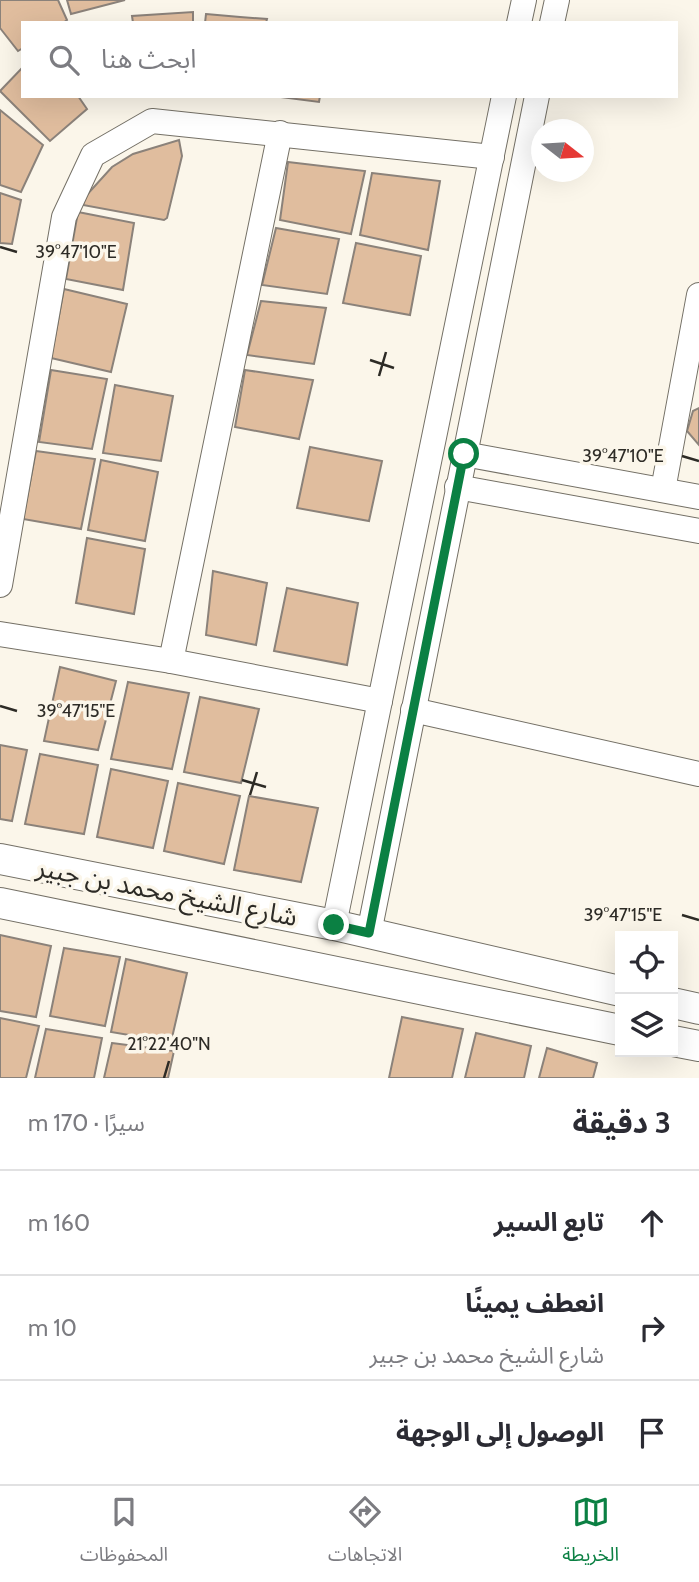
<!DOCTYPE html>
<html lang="ar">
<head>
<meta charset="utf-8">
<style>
  :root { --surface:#fff; --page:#f2f2f3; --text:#2b2b33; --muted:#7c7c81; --line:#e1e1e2; --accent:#0b8043 }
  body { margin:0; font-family:Cabin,"Noto Sans Arabic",sans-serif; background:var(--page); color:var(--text); direction:rtl }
  .controls { position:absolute; right:21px; bottom:21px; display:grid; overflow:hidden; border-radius:0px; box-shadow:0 7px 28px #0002 }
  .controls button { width:63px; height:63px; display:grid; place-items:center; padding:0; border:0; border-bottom:2px solid var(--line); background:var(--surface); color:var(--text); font:35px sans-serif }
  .compass { position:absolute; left:531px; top:119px; width:63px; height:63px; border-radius:50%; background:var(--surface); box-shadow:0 7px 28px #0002; rotate:107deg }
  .stop { position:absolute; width:21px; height:21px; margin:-16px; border:5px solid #0b8043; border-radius:50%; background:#fff }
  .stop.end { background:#0b8043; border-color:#fff; box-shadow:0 2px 7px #0008 }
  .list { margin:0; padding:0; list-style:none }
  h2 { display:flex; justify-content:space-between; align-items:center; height:91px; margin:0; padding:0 28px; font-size:30px }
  h2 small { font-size:23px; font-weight:400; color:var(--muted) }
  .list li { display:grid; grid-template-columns:46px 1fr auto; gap:21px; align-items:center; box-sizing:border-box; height:105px; padding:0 28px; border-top:2px solid var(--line) }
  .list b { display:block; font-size:26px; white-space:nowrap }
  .list p { margin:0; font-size:23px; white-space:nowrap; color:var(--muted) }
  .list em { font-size:23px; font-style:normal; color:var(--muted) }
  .icon { flex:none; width:38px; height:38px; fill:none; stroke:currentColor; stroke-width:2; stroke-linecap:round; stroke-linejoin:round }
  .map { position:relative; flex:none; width:699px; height:1078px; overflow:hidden; direction:ltr }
  .search { position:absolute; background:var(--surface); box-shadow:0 7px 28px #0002; left:21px; right:21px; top:21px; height:77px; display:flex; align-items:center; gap:18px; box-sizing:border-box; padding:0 24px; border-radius:0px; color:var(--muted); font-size:26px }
  .sheet { height:406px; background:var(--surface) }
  nav { display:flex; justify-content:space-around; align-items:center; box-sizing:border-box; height:98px; border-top:2px solid var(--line); background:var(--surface); font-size:19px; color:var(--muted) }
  nav a { display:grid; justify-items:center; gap:4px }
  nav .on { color:var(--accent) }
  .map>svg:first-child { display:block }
  .building { fill:#e0bd9e; stroke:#8b827a; stroke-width:2 }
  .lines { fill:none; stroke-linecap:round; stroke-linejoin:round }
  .minor-casing { stroke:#747066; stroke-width:26 }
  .major-casing { stroke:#747066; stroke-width:32 }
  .minor { stroke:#fff; stroke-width:24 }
  .major { stroke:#fff; stroke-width:30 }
  .route { stroke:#0b8043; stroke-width:9 }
  .ticks { fill:none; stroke:#2d2b26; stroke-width:2.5 }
  .labels { text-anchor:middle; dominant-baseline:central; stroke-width:7; stroke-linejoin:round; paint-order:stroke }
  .street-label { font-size:26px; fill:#2d2b26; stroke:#fbf6ea }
  .ticks-label { font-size:18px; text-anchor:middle; fill:#2d2b26; stroke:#fbf6ea; stroke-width:7; stroke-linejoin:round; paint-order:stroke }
</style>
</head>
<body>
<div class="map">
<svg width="699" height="1078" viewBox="0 0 699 1078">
  <rect width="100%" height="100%" fill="#fbf6ea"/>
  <!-- building -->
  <g class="building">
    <polygon points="0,0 58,0 67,20 63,23 23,23 23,48 18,51 0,28"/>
    <polygon points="67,0 125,0 71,14"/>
    <polygon points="193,12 193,23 133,23 132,16"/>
    <polygon points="206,14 240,17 267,19 266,23 205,23"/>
    <polygon points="23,67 23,96 78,96 87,109 50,141 0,91"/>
    <polygon points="273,96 320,96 319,102"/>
    <polygon points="0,110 43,145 21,192 0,185"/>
    <polygon points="179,140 182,156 167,218 164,220 83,205 84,198 112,167 133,154"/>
    <polygon points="288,162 365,171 351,234 280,220"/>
    <polygon points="372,173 440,181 428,250 360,235"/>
    <polygon points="0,193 21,200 12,244 0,243"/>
    <polygon points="78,212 134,223 123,290 66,279"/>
    <polygon points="276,228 339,239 327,294 262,285"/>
    <polygon points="356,243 421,256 410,315 343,303"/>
    <polygon points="64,289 127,304 111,372 51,358"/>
    <polygon points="261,301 326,308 314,364 247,355"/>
    <polygon points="51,370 107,379 92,449 39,442"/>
    <polygon points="245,370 313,380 299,439 235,427"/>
    <polygon points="115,385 173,396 161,461 103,453"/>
    <polygon points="699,408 699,445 687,431 693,411"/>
    <polygon points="310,447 382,461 369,521 297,508"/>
    <polygon points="36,451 95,459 81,529 23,519"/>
    <polygon points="101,460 158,472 145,541 88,530"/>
    <polygon points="87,538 145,549 134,614 76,603"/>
    <polygon points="213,571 267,583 256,645 206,635"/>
    <polygon points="287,588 358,603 347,665 274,651"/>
    <polygon points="60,667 116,681 98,750 44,741"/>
    <polygon points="128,682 189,693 172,769 111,759"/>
    <polygon points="200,697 259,709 241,783 184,772"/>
    <polygon points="0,745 27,750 12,821 0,819"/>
    <polygon points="40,754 98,765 84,834 25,824"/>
    <polygon points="111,769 168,781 153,848 97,837"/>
    <polygon points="178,783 240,796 224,864 164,851"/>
    <polygon points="249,796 318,808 301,882 234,870"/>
    <polygon points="0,935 51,946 36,1017 0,1011"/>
    <polygon points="64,948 120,957 105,1026 50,1016"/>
    <polygon points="126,959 187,973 171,1042 111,1032"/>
    <polygon points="402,1017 463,1029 452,1078 389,1078"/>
    <polygon points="0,1018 39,1026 26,1078 0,1078"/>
    <polygon points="46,1029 102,1038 94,1078 35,1078"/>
    <polygon points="476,1033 531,1046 524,1078 465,1078"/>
    <polygon points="112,1043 174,1051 168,1078 104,1078"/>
    <polygon points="547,1048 597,1063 593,1078 539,1078"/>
  </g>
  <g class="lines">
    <!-- minor casing -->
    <g class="minor-casing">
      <g id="minor">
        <polyline points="519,23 524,0"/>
        <polyline points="552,23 557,0"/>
        <polyline points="464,454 699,497"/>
        <polyline points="457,487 699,531"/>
        <polyline points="663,490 699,295"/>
        <polyline points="0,585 64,217 93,155 152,121 492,157"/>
        <polyline points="0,634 171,661 380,701"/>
        <polyline points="171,661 280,133"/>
        <polyline points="413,710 699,774"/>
        <polyline points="334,925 504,96"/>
        <polyline points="369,933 537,96"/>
      </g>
    </g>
    <!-- major casing -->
    <g class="major-casing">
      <g id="major">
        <polyline points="0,859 334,925 620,991"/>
        <polyline points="0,903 620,1030"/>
        <polyline points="673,1003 699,1009"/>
        <polyline points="673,1041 699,1046"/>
      </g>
    </g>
    <!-- minor -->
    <use href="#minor" class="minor"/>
    <!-- major -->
    <use href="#major" class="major"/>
  </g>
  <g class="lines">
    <!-- route -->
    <polyline class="route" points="334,925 369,933 464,454"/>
  </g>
  <!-- ticks -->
  <path class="ticks" d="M0,247l17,5M370,360l24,8M379,376l7,-24M682,456l17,5M0,706l17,5M242,780l24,7M250,795l7,-23M682,915l17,5M164,1078l5,-17"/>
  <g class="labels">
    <!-- street labels -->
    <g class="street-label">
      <text transform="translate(167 892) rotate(11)">شارع الشيخ محمد بن جبير</text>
    </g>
  </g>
  <g class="ticks-label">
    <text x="76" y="258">39°47'10"E</text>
    <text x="623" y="462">39°47'10"E</text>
    <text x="76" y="717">39°47'15"E</text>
    <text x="623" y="921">39°47'15"E</text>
    <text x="169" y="1050">21°22'40"N</text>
  </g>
</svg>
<div class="controls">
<button><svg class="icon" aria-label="locate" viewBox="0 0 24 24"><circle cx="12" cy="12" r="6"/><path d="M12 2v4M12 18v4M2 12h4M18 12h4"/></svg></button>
<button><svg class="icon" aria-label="layers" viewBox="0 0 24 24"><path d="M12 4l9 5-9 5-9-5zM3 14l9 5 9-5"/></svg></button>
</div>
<svg class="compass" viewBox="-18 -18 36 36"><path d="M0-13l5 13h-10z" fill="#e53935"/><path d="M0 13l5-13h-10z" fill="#7c7c81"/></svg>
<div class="stop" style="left:464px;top:454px"></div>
<div class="stop end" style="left:334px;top:925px"></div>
<div class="search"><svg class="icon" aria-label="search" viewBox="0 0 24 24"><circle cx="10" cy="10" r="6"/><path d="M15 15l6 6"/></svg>ابحث هنا</div>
</div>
<section class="sheet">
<h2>3 دقيقة<small>سيرًا · 170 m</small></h2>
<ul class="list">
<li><svg class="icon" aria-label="ahead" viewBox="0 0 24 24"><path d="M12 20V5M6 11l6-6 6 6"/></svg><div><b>تابع السير</b></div><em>160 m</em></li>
<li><svg class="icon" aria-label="right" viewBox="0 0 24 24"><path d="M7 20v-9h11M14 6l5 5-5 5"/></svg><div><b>انعطف يمينًا</b><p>شارع الشيخ محمد بن جبير</p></div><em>10 m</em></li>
<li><svg class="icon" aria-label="arrive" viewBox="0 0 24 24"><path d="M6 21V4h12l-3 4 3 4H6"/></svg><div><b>الوصول إلى الوجهة</b></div></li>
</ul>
</section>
<nav>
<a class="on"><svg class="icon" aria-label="map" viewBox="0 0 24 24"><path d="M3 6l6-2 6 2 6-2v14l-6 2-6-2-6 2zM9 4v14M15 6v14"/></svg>الخريطة</a>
<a><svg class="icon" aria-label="directions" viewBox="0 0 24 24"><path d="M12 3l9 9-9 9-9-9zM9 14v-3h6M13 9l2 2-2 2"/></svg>الاتجاهات</a>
<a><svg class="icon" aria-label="saved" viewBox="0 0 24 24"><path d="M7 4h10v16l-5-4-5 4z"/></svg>المحفوظات</a>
</nav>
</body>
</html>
